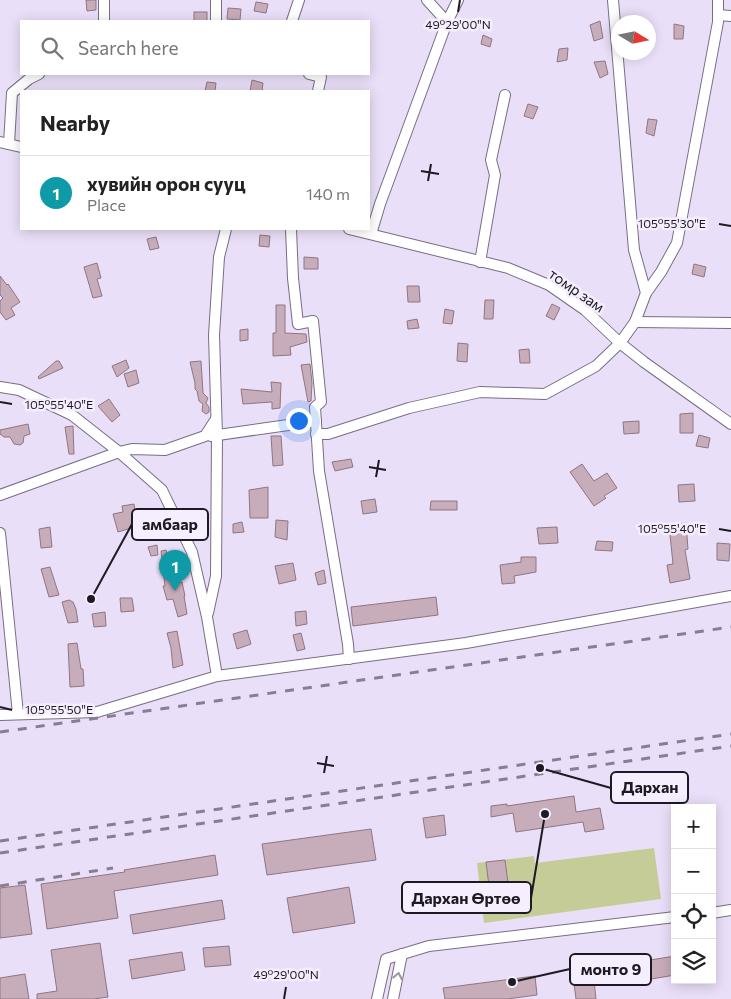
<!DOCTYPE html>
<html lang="en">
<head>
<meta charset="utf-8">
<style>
  :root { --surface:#fff; --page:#f2f2f2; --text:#222; --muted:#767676; --line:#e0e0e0; --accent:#1a73e8 }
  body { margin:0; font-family:Commissioner,sans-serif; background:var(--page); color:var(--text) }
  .controls { position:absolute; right:15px; bottom:15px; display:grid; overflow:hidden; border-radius:0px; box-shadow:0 2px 12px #0003 }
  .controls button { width:45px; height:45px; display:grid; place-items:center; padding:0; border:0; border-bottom:1px solid var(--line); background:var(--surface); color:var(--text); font:25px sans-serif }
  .compass { position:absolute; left:611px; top:15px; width:45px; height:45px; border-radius:50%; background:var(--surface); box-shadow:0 2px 12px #0003; rotate:100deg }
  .you { position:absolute; left:298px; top:420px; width:18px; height:18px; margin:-12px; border:4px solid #fff; border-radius:50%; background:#1a73e8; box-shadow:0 0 0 8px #1a73e833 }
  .badge { display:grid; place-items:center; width:32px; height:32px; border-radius:50%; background:var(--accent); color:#fff; font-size:16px; font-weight:700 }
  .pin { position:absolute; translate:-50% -41px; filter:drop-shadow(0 1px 2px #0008) }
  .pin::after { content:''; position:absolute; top:26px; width:18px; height:15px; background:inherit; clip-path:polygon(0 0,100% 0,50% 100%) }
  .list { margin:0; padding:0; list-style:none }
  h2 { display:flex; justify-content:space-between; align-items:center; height:65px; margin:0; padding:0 20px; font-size:21px }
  h2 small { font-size:16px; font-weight:400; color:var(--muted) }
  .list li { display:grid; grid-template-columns:32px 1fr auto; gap:15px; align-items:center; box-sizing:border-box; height:75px; padding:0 20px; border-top:1px solid var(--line) }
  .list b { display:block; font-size:19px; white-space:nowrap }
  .list p { margin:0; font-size:16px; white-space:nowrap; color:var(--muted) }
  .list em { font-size:16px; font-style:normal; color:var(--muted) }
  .icon { flex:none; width:28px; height:28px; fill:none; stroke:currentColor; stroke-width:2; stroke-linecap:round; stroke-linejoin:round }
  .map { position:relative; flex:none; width:731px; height:999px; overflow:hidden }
  .search { position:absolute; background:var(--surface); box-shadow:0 2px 12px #0003; left:20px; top:20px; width:350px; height:55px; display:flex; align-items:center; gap:12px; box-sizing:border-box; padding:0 18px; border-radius:0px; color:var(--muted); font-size:19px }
  .panel { position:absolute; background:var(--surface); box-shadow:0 2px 12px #0003; left:20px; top:90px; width:350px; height:140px; border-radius:0px }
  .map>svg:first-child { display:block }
  .green { fill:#c6cc98 }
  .building { fill:#c7acb9; stroke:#8f7683 }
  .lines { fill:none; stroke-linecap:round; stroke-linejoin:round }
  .minor-casing { stroke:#776e84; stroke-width:12 }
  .minor { stroke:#fff; stroke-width:10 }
  .rail { stroke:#877f91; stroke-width:3; stroke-dasharray:9 9; stroke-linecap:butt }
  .oneway { stroke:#9a989c }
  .ticks { fill:none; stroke:#1e1a23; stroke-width:2 }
  .labels { text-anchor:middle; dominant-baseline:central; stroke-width:5; stroke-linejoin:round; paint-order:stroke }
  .street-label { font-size:15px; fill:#1e1a23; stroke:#f5eefe }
  .ticks-label { font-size:12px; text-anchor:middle; fill:#1e1a23; stroke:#f5eefe; stroke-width:5; stroke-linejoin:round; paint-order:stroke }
  .leader { fill:none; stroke:#1e1a23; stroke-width:2 }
  .callout-dot { fill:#1e1a23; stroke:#f5eefe; stroke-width:2 }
  .callout { fill:#f5eefe; stroke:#1e1a23; stroke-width:2 }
  .callout-label { font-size:16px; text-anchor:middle; font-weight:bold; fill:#1e1a23 }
</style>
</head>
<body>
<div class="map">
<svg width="731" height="999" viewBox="0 0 731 999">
  <rect width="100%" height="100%" fill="#eadff8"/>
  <!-- green -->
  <polygon class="green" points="654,848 661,899 484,923 477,863 534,856 535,863"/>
  <!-- building -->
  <g class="building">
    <polygon points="86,0 96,0 96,10 87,11"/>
    <polygon points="256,2 268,4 266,13 254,11"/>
    <polygon points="228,8 241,9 240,20 227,19"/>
    <rect x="194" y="12" width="13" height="9"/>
    <polygon points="600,21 603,38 594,41 590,25"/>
    <polygon points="674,24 684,26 683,39 674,39"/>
    <polygon points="483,35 492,39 490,47 481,44"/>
    <polygon points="568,48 567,60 557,62 559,49"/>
    <polygon points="605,61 608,74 600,78 594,62"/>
    <polygon points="252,80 263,83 262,91 250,91"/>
    <polygon points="207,82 216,83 215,91 205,91"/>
    <polygon points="528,104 538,107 533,119 524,116"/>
    <polygon points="648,119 657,120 654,136 646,133"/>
    <polygon points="260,235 270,236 269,247 259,246"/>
    <polygon points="156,237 159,248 150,250 147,239"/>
    <polygon points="304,257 318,258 318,269 304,269"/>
    <polygon points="97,263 101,278 97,279 102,296 93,298 84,267"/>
    <polygon points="694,264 706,267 704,277 692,274"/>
    <polygon points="0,276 7,285 8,284 20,302 11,308 15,315 6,320 0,312 0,301 3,298 0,295"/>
    <polygon points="407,286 419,286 420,302 408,302"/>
    <polygon points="485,300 494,300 493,319 484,319"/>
    <polygon points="552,304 560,308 554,320 546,316"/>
    <polygon points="276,305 285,305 285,333 306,334 307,342 290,347 291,355 273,356 273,333 276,333"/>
    <polygon points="445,309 454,311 452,324 443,323"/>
    <polygon points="417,319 419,328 408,329 407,321"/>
    <polygon points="248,329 248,340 240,341 240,330"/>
    <polygon points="458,343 468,344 467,362 457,361"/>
    <polygon points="529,349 530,363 520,363 519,350"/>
    <polygon points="126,360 129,368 117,377 112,366"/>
    <polygon points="56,361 59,361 63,368 39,379 38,377"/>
    <polygon points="201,361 203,393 208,398 206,403 209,407 209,412 206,414 202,411 203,404 199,401 197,391 195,389 195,383 190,362"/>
    <polygon points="310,364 312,383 311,401 308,402 301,365"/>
    <polygon points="136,370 139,383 128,387 124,374"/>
    <polygon points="271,382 281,383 280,408 272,409 272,402 243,404 241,389 272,392"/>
    <polygon points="109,399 120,415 112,422 98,406"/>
    <polygon points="693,413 693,433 680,433 680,414"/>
    <polygon points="639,421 639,433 624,434 623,422"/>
    <polygon points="28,424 30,434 24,436 23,443 20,445 14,444 10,437 4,437 0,434 0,430"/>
    <polygon points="73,426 74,454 69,454 65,427"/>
    <polygon points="699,435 710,438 708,448 696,446"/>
    <polygon points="271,436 281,436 283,465 273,466"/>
    <polygon points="351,459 353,467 335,471 332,462"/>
    <polygon points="582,464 594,481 607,473 617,488 604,496 606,498 594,506 570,472"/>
    <polygon points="694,484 695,501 679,502 678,485"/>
    <polygon points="268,487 268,518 250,518 249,490"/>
    <polygon points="375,499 377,512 363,514 361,501"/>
    <polygon points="431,501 457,501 457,510 430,510"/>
    <polygon points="134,504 138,526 118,532 113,514 123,512 122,506"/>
    <polygon points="276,520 288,521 287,540 275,537"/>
    <polygon points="242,522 244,532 233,533 233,524"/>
    <polygon points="686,523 688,549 685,550 690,579 670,583 667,565 673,564 669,525"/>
    <polygon points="50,527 52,547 41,548 39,529"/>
    <polygon points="557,527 558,543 539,544 537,528"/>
    <polygon points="597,541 613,542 612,551 595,550"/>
    <polygon points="717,543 730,544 729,561 717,560"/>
    <polygon points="157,545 158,555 151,556 148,547"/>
    <polygon points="166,550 170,566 172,566 176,583 182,582 185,596 184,596 187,614 178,617 173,599 167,600 163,586 165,586 161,551"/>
    <polygon points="521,557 536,557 536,572 514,576 515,583 502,584 500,565 521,562"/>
    <polygon points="293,563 296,580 279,584 275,566"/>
    <polygon points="50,567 59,595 49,597 41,569"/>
    <polygon points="324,570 326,583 318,585 315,573"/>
    <polygon points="436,597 438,615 353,626 351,607"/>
    <polygon points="120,598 132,598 134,611 121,612"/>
    <polygon points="69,600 73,602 76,609 78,622 68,623 62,602"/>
    <polygon points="306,611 307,624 296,626 295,612"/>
    <polygon points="105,612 106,626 94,627 92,614"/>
    <polygon points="247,630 251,644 237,649 233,634"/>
    <polygon points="177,631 183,665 173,668 171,648 167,633"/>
    <polygon points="301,633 305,649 297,651 293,635"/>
    <polygon points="77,643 81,669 83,669 84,686 70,687 68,644"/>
    <polygon points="574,796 576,812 600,808 604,829 585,832 583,822 516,832 513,813 491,817 491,806 507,804 507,806"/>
    <polygon points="444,815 446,835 426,838 423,818"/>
    <polygon points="371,829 376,860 267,875 262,844"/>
    <polygon points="215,855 218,875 114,891 118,918 47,929 41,884 125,872 124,870"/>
    <polygon points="505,860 509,891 490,894 486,862"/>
    <polygon points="25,885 32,934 0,938 0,888"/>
    <polygon points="349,887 355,923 293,933 287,898"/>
    <polygon points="222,900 225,919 133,934 130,915"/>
    <polygon points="100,943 108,997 94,999 37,999 37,994 57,991 51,950"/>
    <polygon points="229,946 231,965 205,967 203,948"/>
    <polygon points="182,952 185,970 132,979 129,960"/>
    <polygon points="675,956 675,975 616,985 613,966"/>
    <polygon points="25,974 29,999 0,999 0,978"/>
    <polygon points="535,976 537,995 507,999 445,999 443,988"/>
    <polygon points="594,981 596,999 576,999 574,984"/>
  </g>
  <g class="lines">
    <!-- minor casing -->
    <g class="minor-casing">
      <g id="minor">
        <polyline points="427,0 447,22"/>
        <polyline points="613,0 634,250 646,293"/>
        <polyline points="718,15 731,16"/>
        <polyline points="104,21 104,0"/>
        <polyline points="216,21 216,0"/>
        <polyline points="292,21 299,0"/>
        <polyline points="309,74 321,77 318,91"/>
        <polyline points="0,142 21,147"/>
        <polyline points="9,144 12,93 29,79 39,74"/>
        <polyline points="291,229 293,278 298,324 313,321 321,402 315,407 319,471 348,644 349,659"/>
        <polyline points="349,229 508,268 549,285 585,310 620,343 644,362 731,424"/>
        <polyline points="371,234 380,204 447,22 458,0"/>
        <polyline points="480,262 495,175 491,160 505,95"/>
        <polyline points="635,322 731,323"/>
        <polyline points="0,387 19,390 72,415 119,452 162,490 192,552 207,617 217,676"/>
        <polyline points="316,434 328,434 409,408 480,392 545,394 596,366 620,343 635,322 646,293 661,272 677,243 718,22 718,0"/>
        <polyline points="211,436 316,421"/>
        <polyline points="0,495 119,452 132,449 165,450 205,436 216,419"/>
        <polyline points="0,533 18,714"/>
        <polyline points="208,613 216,576 217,436 214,335 219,257 226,229"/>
        <polyline points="0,715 97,712 217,676 466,643 731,596"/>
        <polyline points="712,913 731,910"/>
        <polyline points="377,999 386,959 429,946 675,917"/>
        <polyline points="393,999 402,954"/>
      </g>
    </g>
    <!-- minor -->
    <use href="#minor" class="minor"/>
    <!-- rail -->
    <g class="rail">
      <polyline points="0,732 731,627"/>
      <polyline points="0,841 731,734"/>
      <polyline points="0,853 731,746"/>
      <polyline points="0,886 113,868"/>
    </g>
  </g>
  <!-- one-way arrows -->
  <defs><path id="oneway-chevron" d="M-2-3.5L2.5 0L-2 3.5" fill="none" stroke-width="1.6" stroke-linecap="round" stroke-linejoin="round" transform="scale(1.25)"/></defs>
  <use class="oneway" href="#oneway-chevron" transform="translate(398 976) rotate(-79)"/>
  <!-- ticks -->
  <path class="ticks" d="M458,12l2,-12M421,171l18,3M428,181l3,-17M719,224l12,2M0,402l12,2M369,467l17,3M376,477l3,-17M719,529l12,2M0,707l12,3M317,763l17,3M324,773l3,-17M284,999l2,-12"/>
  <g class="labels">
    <!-- street labels -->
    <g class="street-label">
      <text transform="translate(577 290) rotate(35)">томр зам</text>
    </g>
  </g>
  <g class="ticks-label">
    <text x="458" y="29">49°29'00"N</text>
    <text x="672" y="228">105°55'30"E</text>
    <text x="59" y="409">105°55'40"E</text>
    <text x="672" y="533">105°55'40"E</text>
    <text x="59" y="714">105°55'50"E</text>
    <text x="286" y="979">49°29'00"N</text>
  </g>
  <!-- callouts -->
  <path class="leader" d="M91 599L132 524M540 768L611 788M545 814L531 898M512 982L570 969"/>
  <g class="callout-dot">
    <circle cx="91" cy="599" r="5"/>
    <circle cx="540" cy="768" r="5"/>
    <circle cx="545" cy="814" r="5"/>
    <circle cx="512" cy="982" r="5"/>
  </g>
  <g class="callout">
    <rect x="132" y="509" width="76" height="31" rx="5"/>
    <rect x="611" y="772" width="77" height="31" rx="5"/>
    <rect x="402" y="882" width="129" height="31" rx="5"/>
    <rect x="570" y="954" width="81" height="31" rx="5"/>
  </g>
  <g class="callout-label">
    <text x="170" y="530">амбаар</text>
    <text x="650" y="793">Дархан</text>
    <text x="466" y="904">Дархан Өртөө</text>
    <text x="611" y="975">монто 9</text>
  </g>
</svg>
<div class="controls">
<button>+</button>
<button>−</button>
<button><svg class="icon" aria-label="locate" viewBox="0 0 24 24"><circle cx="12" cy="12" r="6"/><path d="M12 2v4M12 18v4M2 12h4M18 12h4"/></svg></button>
<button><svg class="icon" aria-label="layers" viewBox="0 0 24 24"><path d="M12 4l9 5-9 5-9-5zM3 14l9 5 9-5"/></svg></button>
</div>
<svg class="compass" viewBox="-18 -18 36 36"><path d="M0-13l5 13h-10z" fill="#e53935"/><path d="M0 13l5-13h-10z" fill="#767676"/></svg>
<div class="you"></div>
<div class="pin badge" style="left:175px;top:591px;background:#0f9aa8">1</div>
<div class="search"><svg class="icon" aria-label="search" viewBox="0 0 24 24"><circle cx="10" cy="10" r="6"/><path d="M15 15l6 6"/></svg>Search here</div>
<section class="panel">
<h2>Nearby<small></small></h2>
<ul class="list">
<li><span class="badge" style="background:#0f9aa8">1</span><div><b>хувийн орон сууц</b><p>Place</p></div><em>140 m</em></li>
</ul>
</section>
</div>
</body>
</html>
